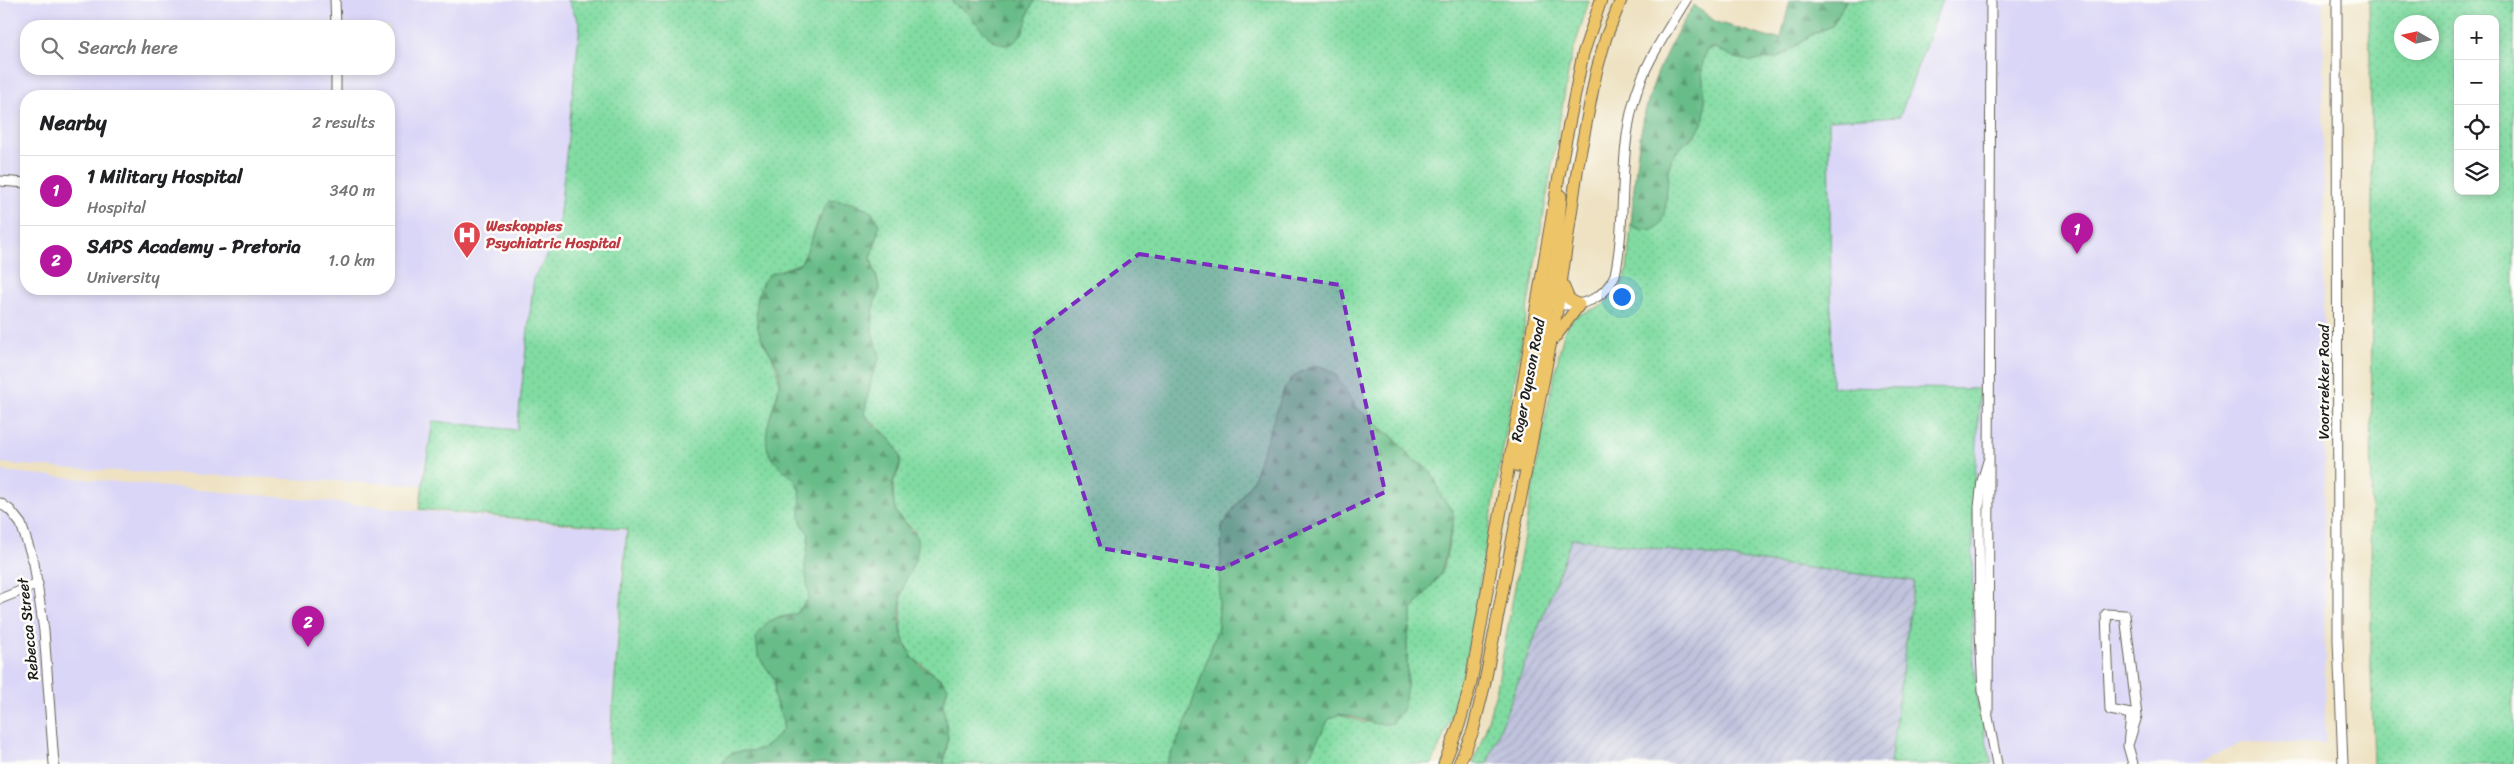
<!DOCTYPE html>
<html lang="en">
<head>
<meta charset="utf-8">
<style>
  :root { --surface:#fff; --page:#f2f2f2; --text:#202124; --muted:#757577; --line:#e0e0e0; --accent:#b5179e }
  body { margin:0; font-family:Sriracha,sans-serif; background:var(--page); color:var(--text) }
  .controls { position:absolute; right:15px; top:15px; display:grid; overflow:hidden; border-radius:10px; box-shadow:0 2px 8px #0003 }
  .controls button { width:45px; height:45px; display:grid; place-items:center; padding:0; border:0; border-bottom:1px solid var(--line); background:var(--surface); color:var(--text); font:25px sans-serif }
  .compass { position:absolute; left:2394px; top:15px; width:45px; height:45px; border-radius:50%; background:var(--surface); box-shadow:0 2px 8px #0003; rotate:279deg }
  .you { position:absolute; left:1621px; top:296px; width:18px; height:18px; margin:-12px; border:4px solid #fff; border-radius:50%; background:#1a73e8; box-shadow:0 0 0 8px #1a73e833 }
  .badge { display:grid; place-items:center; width:32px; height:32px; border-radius:50%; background:var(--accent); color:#fff; font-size:16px; font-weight:700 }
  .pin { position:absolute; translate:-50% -41px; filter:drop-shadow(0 1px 2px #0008) }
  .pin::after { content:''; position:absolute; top:26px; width:18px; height:15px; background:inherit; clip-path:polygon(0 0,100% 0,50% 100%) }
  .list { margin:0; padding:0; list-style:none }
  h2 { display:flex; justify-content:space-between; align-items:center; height:65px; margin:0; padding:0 20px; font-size:21px }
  h2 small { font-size:16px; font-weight:400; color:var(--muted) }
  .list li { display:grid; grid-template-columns:32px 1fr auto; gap:15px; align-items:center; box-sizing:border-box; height:70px; padding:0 20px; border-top:1px solid var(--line) }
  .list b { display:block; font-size:19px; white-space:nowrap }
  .list p { margin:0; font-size:16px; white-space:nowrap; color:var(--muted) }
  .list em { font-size:16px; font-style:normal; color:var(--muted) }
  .icon { flex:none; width:28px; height:28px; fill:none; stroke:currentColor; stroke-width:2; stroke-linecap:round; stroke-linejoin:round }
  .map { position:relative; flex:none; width:2514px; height:764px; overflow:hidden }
  .search { position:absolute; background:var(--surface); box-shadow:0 2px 8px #0003; left:20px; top:20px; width:375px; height:55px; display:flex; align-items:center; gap:12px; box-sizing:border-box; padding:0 18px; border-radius:20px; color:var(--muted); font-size:19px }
  .panel { position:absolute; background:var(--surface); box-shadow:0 2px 8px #0003; left:20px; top:90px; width:375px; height:205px; border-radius:20px }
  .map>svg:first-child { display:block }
  .built { fill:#dad6f7; fill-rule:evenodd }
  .industrial { fill:url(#industrial-furrows) }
  .grass { fill:url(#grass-dots); stroke:#4e7c5f; fill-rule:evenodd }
  .forest { fill:url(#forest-firs); stroke:#426c52 }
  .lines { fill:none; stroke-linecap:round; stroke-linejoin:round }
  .minor-casing { stroke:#666156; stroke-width:11 }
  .major-casing { stroke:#666156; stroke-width:13 }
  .minor { stroke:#fff; stroke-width:9 }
  .major { stroke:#eec469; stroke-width:11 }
  .marked { fill:#7b2cbf; fill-opacity:0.2; stroke:#7b2cbf; stroke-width:4; stroke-dasharray:10 6; stroke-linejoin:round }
  .labels { text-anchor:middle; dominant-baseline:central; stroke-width:5; stroke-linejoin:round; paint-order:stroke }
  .health-label { font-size:15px; font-weight:bold; fill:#be3a42; stroke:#fdfcf7; text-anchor:start }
  .street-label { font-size:15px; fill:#1c1c1c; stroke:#fdfcf7 }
</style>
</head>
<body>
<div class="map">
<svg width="2514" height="764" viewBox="0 0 2514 764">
  <defs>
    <pattern id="industrial-furrows" width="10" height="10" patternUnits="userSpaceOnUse" patternTransform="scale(1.25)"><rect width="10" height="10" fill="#c0c2dd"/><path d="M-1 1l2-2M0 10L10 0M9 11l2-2" fill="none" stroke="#a4a6bd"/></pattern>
    <pattern id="grass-dots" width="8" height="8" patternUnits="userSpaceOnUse" patternTransform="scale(1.25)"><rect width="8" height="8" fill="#81dca2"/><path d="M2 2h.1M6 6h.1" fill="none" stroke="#6fbc8b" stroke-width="1.8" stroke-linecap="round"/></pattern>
    <pattern id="forest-firs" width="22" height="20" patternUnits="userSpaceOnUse" patternTransform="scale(1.25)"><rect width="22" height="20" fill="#68bc88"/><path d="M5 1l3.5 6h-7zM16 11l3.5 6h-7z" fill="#55986e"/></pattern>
  </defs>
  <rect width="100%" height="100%" fill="#fdfcf7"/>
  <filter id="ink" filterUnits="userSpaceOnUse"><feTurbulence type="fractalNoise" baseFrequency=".02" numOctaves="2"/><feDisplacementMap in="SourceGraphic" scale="10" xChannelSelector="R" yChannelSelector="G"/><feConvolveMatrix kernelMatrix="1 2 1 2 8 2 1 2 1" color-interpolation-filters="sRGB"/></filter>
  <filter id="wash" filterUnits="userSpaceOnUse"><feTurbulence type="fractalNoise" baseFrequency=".0096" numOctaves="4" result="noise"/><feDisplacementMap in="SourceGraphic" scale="20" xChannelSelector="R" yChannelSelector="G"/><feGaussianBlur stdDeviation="1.12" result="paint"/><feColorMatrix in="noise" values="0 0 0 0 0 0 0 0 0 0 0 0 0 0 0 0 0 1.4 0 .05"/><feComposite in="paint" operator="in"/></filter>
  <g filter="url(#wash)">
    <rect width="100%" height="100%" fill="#eee2c2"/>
    <!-- built -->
    <g class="built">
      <path d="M0,0h568l12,25 -23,215 -23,37 -17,153 -84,-9 -11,64 -348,-16 -74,-6zM26,26h363v43h-363zM26,96h363v193h-363z"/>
      <polygon points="1942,0 2323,0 2325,744 2242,742 2197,764 1992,764 1978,705 1972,639 1973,516 1980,389 1832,387 1829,120 1900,116"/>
      <polygon points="0,471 626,530 607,764 0,764"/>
    </g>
    <!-- industrial -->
    <polygon class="industrial" points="1572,538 1914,581 1890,764 1487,764"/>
    <!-- grass -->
    <g class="grass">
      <path d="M568,0h385v4l15,9 26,29 31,-19 4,-13 6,-10h554l-19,62 -104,600 -16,59 -18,43h-127l24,-45 10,-5 26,9 42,-36v-44l5,-33 29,-36 3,-7 8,-38v-19l-13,-17 -2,-9 -4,-9 -8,-8 -13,-8 -18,-21 -36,-29 -27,-38 -9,-4h-10l-15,7 -7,6 -37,100 -31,46 -4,102 -34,99 -18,37h-222l4,-27 -5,-33 5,-17 -7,-8 -29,-22 -10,-21 -1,-39 5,-19 10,-19 -1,-28 -17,-15 -4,-10 -1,-23 7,-15v-11l-9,-18 -27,-25 8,-38 8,-19 -8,-26 2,-27 6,-15 -9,-30 8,-28 -60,-14 -10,31 -8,15 -33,12 -6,66c37,50 0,60 6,108 2,15 15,16 22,25 4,3 6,9 8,13 6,10 1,23 3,34 1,4 5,9 8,13l-4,33 5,24 -1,7 -13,16 -21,4 -17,38 17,24 -1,17 9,25v7c-6,7 -12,15 -20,19 -15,7 -31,-3 -42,16h-113l19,-235 -208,-20 14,-88 84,9 17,-153 23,-37 23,-215z"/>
      <path d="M1846,0h96l-42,116 -71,4 3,267 148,2 -7,127 -1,123 6,66 14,59h-102l24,-183 -342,-43 -85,226h-14l12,-33 12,-43 47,-265 20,-91 11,-16 27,-10 17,-16 8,-19 4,-46 6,3 29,-22v-17l5,-30 12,-14 13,-10 9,-35 -4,-35 6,-15 10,-2 18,10 52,-5c12,-13 28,-20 45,-27z"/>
      <path d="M2369,0h145v764h-140l-3,-95 1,-493zM2458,19h37v172h-37zM2402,22h30v30h-30z"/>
    </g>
    <!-- forest -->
    <g class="forest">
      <path d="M953,0h82c-8,11 -7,25 -15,36 -18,25 -39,-9 -51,-21 -4,-5 -10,-8 -16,-11z"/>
      <path d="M1790,0h56l-14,26 -18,7 -36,25 -28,3 -15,-3 -21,-11 -7,3c-12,22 4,47 -4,71 -5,17 -23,22 -31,37 -11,21 6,93 -41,67 7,-92 11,-141 63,-220l22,17 54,16h11z"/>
      <path d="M829,200c18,1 46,4 50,26l-8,33 9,30 -6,15 -2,27 8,26 -8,19 -8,38c11,16 31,23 36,43 2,10 -5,17 -7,25 -2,7 0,20 2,27 5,15 23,19 23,37 0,14 -10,26 -14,39 -7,26 -7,59 15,79 10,8 21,13 29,23l-5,17 5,33 -4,27h-223c11,-19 26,-9 42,-16 8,-4 14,-12 20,-19v-7l-9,-25 1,-17 -17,-24 -2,-19 12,-16 28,-7 13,-16 -4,-31 4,-33c-3,-4 -7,-9 -8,-13 -3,-10 2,-24 -2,-34 -8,-16 -26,-20 -31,-37 -7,-26 11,-45 12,-70 1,-16 -11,-27 -18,-41 -8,-15 -7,-39 0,-55 6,-15 27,-13 39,-21 11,-21 16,-43 28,-63z"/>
      <path d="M1312,367h10l13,7 23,35 36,29 18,21 13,8 8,8 4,9 2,9 13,17 2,8 -13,56 -29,36 -5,33v44l-4,21 -10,15c-20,5 -35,-7 -54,-9l-10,5 -24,45h-139l18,-37 34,-99 4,-102 31,-46 31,-91 13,-15z"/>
    </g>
  </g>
  <g filter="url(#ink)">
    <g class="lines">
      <!-- minor casing -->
      <g class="minor-casing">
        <g id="minor">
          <polyline points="335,0 336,26"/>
          <polyline points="2337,0 2338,640 2343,764"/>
          <polyline points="336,96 336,69"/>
          <polyline points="0,181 26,183"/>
          <path d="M1553,305c28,1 50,-3 62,-30 12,-57 3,-118 19,-174 10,-37 32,-68 52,-101"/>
          <polyline points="1988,461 1982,481 1979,507 1980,632 1983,691 1997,764"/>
          <polyline points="0,503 10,510 21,524 34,563 44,631 54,764"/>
          <polyline points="0,599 38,584"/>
          <polyline points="1988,712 1991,0"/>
          <polyline points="2129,742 2137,716 2125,615 2106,614 2110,710 2131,714 2128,746 2133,764"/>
        </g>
      </g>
      <!-- major casing -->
      <g class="major-casing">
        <g id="major">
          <polyline points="1555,337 1579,305 1569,299 1562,283"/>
          <polyline points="1518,466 1557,250 1561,196"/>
          <polyline points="1444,764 1459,725 1471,683 1562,159 1583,54 1601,0"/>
          <polyline points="1459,764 1473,731 1484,687 1558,305 1578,165 1596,73 1606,37 1621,0"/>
        </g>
      </g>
      <!-- minor -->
      <use href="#minor" class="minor"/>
      <!-- major -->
      <use href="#major" class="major"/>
    </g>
  </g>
  <!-- marked area -->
  <path class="marked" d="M1139,254l201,31 45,207 -164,77 -120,-21 -69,-213z"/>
  <!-- icons -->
  <defs>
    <g id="hospital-pin" transform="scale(1.4375)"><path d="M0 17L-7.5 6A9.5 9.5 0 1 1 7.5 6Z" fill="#e0444e" stroke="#fdfcf7"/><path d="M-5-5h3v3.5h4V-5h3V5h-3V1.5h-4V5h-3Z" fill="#fff"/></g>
  </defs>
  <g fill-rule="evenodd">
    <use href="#hospital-pin" x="467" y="235"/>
  </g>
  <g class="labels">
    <!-- health labels -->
    <g class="health-label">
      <text x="486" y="226">Weskoppies<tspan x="486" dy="17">Psychiatric Hospital</tspan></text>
    </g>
    <!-- street labels -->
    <g class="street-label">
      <text transform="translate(1528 380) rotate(-79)">Roger Dyason Road</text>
      <text transform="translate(2324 382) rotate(-90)">Voortrekker Road</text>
      <text transform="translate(28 629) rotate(-96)">Rebecca Street</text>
    </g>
  </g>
</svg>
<div class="controls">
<button>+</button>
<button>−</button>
<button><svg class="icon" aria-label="locate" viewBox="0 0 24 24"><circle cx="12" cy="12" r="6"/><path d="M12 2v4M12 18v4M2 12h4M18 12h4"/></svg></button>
<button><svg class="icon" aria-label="layers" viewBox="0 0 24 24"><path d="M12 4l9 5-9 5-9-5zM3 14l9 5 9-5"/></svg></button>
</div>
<svg class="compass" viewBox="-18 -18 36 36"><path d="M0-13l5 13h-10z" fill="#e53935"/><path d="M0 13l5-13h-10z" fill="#757577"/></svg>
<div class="you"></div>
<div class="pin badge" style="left:2077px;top:254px">1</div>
<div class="pin badge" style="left:308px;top:647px">2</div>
<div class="search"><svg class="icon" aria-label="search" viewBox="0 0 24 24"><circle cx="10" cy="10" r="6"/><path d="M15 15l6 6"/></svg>Search here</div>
<section class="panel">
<h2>Nearby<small>2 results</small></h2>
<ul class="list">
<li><span class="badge">1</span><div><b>1 Military Hospital</b><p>Hospital</p></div><em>340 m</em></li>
<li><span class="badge">2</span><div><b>SAPS Academy - Pretoria</b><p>University</p></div><em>1.0 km</em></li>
</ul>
</section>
</div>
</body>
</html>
